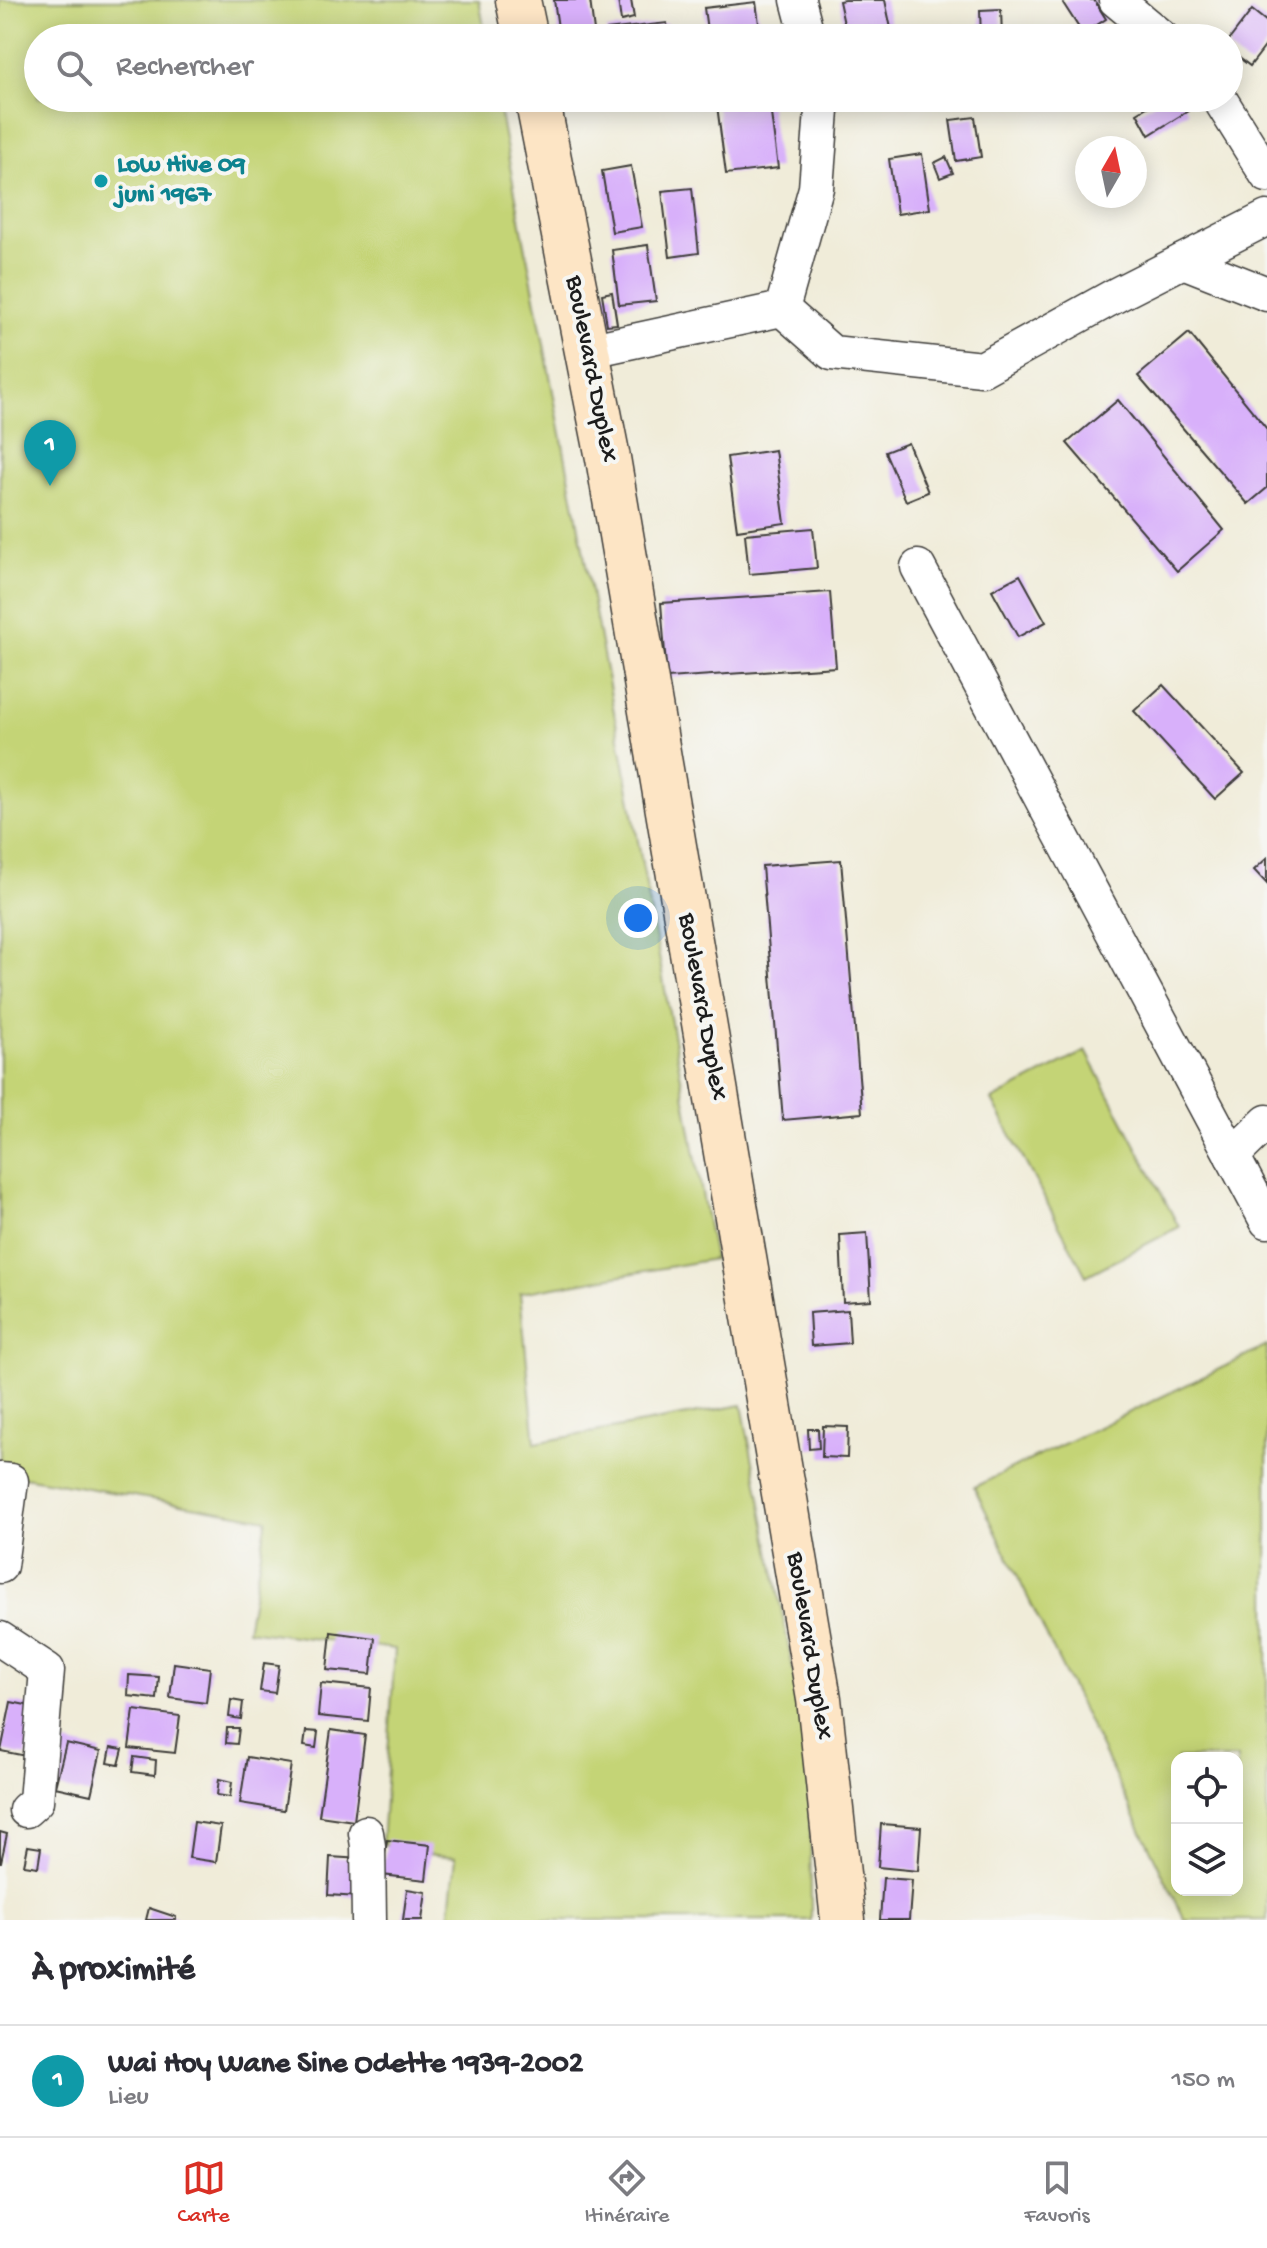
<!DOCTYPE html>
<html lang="fr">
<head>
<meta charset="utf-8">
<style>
  :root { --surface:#fff; --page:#f2f2f3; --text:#2b2b33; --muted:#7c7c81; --line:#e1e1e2; --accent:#d93025 }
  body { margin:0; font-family:"Gochi Hand",sans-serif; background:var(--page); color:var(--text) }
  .controls { position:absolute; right:24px; bottom:24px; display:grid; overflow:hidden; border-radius:16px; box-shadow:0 4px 20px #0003 }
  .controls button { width:72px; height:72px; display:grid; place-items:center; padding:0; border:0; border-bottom:2px solid var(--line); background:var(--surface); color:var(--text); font:40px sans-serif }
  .compass { position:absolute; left:1075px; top:136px; width:72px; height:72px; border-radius:50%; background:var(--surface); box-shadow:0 4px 20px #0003; rotate:9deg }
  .you { position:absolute; left:638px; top:918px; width:28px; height:28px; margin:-20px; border:6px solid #fff; border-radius:50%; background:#1a73e8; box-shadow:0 0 0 12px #1a73e833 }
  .badge { display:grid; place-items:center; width:52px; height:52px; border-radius:50%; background:var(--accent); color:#fff; font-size:26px; font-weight:700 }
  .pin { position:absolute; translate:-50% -66px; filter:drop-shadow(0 2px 4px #0008) }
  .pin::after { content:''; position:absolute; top:42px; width:28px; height:24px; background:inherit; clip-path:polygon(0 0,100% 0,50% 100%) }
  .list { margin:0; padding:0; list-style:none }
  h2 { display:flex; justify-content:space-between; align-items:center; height:104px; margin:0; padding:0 32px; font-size:34px }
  h2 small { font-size:26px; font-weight:400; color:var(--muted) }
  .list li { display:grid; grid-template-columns:52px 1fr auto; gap:24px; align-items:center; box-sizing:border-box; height:112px; padding:0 32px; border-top:2px solid var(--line) }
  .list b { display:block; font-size:30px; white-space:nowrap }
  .list p { margin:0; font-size:26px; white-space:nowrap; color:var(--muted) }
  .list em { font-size:26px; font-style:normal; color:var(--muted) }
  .icon { flex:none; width:44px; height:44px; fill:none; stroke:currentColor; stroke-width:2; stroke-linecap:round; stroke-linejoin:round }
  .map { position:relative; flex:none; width:1267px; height:1920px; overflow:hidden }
  .search { position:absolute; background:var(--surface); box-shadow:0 4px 20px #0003; left:24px; right:24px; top:24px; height:88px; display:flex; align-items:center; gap:20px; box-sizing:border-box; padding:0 28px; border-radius:44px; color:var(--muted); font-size:30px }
  .sheet { height:216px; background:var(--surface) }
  nav { display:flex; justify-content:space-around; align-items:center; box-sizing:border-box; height:112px; border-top:2px solid var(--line); background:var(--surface); font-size:22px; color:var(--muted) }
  nav a { display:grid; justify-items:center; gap:4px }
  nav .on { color:var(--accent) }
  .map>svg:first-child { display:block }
  .green { fill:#c4d476; stroke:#707849; stroke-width:2; fill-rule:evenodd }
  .building { fill:#d8b0fa }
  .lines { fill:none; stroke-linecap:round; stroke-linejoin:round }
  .street-casing { stroke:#3c3b38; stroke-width:37 }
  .secondary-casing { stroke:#3c3b38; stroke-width:47 }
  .street { stroke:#fff; stroke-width:34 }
  .secondary { stroke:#fde5c5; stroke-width:44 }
  .culture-dot { fill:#0f9aa8; stroke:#f6f6f2; stroke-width:3 }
  .labels { text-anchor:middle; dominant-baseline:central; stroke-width:8; stroke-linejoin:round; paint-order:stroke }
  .culture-label { font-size:26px; font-weight:bold; fill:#0d838f; stroke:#f6f6f2; text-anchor:start }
  .street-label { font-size:26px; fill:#1c1c1c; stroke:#f6f6f2 }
</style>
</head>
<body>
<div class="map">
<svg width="1267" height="1920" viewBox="0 0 1267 1920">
  <rect width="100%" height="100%" fill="#f6f6f2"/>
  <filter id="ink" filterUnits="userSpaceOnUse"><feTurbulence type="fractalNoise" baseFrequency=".0125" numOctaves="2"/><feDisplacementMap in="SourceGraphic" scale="16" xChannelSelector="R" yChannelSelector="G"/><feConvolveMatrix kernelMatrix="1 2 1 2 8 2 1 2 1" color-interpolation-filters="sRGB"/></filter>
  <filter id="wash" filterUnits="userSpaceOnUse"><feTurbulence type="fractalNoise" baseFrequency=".006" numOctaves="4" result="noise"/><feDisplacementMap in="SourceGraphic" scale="32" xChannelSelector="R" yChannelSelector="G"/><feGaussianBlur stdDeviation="1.8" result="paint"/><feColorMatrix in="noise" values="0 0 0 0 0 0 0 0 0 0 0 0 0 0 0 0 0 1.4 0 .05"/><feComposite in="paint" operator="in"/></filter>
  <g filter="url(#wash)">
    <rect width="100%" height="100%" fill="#f0ecd9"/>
    <!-- green -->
    <g class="green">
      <polygon points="0,0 479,0 486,38 38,38 38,98 497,98 626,775 714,1259 520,1293 535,1443 742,1405 798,1695 810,1788 811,1920 449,1920 456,1857 396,1851 382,1844 395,1649 247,1630 267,1519 0,1473"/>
      <polygon points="1086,1051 1179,1227 1086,1276 992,1100"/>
      <path d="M1267,1346v574h-82l-211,-433zM1237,1758v132h-60v-132z"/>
    </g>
    <g id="blocks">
      <!-- building -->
      <g class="building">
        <polygon points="554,0 590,0 594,31 559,35"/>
        <polygon points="618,0 631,0 634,18 621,21"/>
        <polygon points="844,0 885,0 893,38 847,38 839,1"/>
        <polygon points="1067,0 1094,0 1106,19 1083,34 1063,3"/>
        <polygon points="756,2 761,38 708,38 704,8"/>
        <polygon points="1001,9 1002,37 981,38 980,10"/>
        <polygon points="1252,10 1267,22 1267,44 1250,66 1229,50 1229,40"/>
        <polygon points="667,23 669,38 608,38 607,30"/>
        <polygon points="615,98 677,98 677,101 616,108"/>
        <polygon points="716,98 769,98 778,168 726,174"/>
        <polygon points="1162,98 1180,98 1188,111 1149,135 1137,113"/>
        <polygon points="975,117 981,157 956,161 950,120"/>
        <polygon points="922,154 930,209 897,214 889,159"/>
        <polygon points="946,157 953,173 940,178 934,163"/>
        <polygon points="631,166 642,227 612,232 602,171"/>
        <polygon points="692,188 699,253 670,257 662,191"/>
        <polygon points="648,245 656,301 619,305 612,250"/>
        <polygon points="612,292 617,324 607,325 602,294"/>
        <polygon points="1189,333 1267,429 1267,488 1248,504 1138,376"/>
        <polygon points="1118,400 1224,530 1177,571 1067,443"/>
        <polygon points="908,443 928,492 906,501 885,452"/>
        <polygon points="775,450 785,523 737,530 727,457"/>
        <polygon points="813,528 817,568 749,574 745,534"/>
        <polygon points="1020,575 1046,622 1018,637 992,590"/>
        <polygon points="830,592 836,667 667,678 661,603"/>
        <polygon points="1163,685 1244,773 1215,799 1134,711"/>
        <polygon points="1267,858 1267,884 1254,870"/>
        <polygon points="841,860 862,1113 783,1120 762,866"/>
        <polygon points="867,1233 871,1300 843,1302 840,1235"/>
        <polygon points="848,1310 850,1343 811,1346 809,1313"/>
        <polygon points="823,1426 848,1427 847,1458 822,1457"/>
        <polygon points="808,1429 818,1429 819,1448 809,1449"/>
        <polygon points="331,1632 375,1638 371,1674 327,1670"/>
        <polygon points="174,1663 210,1668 206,1703 170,1698"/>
        <polygon points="264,1663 279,1665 275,1693 260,1691"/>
        <polygon points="129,1675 159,1677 157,1699 128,1696"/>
        <polygon points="321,1683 371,1688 368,1721 318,1716"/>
        <polygon points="231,1700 243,1702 241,1719 229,1717"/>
        <polygon points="11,1702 36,1707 26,1756 1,1751"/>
        <polygon points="134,1710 180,1716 175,1753 129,1748"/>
        <polygon points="227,1728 239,1728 237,1744 226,1743"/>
        <polygon points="331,1730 365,1735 354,1821 319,1816"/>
        <polygon points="306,1731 318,1732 316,1748 304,1746"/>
        <polygon points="66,1743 101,1751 91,1795 55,1787"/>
        <polygon points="111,1747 123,1749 119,1765 108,1763"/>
        <polygon points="134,1757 156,1760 155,1775 132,1772"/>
        <polygon points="247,1757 291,1764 284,1810 240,1803"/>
        <polygon points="219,1779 232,1782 230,1797 217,1795"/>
        <polygon points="194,1822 221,1826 216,1862 189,1858"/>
        <polygon points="881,1824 921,1827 918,1871 878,1867"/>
        <polygon points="0,1832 7,1834 1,1862 0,1862"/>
        <polygon points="387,1840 430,1845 426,1880 382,1875"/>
        <polygon points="28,1846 41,1848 38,1867 24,1865"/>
        <polygon points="330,1857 361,1859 359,1897 328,1895"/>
        <polygon points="883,1878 912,1880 909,1920 880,1920"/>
        <polygon points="407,1889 426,1892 422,1920 403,1920"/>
        <polygon points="149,1908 176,1917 176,1920 146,1920"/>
      </g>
    </g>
  </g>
  <g filter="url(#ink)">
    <use href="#blocks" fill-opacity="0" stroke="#3c3b38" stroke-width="2"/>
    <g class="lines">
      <!-- street casing -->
      <g class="street-casing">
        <g id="street">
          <polyline points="798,0 808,38"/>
          <polyline points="1116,0 1162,38"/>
          <polyline points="1219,98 1267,175"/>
          <polyline points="1183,261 1267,294"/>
          <polyline points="782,309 816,188 823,98"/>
          <polyline points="587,351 782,309 832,353 982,369 1118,294 1267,218"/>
          <polyline points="918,567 1267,1221"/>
          <polyline points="1232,1156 1267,1122"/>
          <polyline points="0,1480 11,1481 0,1566"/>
          <polyline points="0,1639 47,1670 36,1801 26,1810"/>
          <polyline points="366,1833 368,1846 369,1920"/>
        </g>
      </g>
      <!-- secondary casing -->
      <g class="secondary-casing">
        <g id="secondary">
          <polyline points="518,0 526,38"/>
          <polyline points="537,98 608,458 819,1699 843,1920"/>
        </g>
      </g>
      <!-- street -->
      <use href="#street" class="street"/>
      <!-- secondary -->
      <use href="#secondary" class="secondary"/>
    </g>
  </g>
  <!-- markers -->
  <circle class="culture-dot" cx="101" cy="181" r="8"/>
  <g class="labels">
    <!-- culture labels -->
    <g class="culture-label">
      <text x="117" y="166">Low Hive 09<tspan x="117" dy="30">juni 1967</tspan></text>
    </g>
    <!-- street labels -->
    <g class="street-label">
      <text transform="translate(590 369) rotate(79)">Boulevard Duplex</text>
      <text transform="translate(701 1007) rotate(80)">Boulevard Duplex</text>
      <text transform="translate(808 1646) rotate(81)">Boulevard Duplex</text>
    </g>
  </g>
</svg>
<div class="controls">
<button><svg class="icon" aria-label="locate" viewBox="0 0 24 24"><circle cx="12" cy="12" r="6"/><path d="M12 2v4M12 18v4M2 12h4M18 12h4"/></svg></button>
<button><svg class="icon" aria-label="layers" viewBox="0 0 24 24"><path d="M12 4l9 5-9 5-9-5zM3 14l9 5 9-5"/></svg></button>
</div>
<svg class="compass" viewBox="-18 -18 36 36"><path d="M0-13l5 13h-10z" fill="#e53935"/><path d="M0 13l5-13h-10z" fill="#7c7c81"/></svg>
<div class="you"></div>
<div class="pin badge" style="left:50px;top:486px;background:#0f9aa8">1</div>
<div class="search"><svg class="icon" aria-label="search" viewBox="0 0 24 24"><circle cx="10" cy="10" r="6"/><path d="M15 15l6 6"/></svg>Rechercher</div>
</div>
<section class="sheet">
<h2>À proximité<small></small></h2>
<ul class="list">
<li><span class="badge" style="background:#0f9aa8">1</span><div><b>Wai Hoy Wane Sine Odette 1939-2002</b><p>Lieu</p></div><em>150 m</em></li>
</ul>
</section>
<nav>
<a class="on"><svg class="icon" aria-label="map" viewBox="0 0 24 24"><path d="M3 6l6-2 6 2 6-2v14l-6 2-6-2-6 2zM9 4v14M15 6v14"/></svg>Carte</a>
<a><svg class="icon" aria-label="directions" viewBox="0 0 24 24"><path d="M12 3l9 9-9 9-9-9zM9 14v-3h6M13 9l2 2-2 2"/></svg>Itinéraire</a>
<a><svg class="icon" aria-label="saved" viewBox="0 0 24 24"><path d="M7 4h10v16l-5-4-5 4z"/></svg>Favoris</a>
</nav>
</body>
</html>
